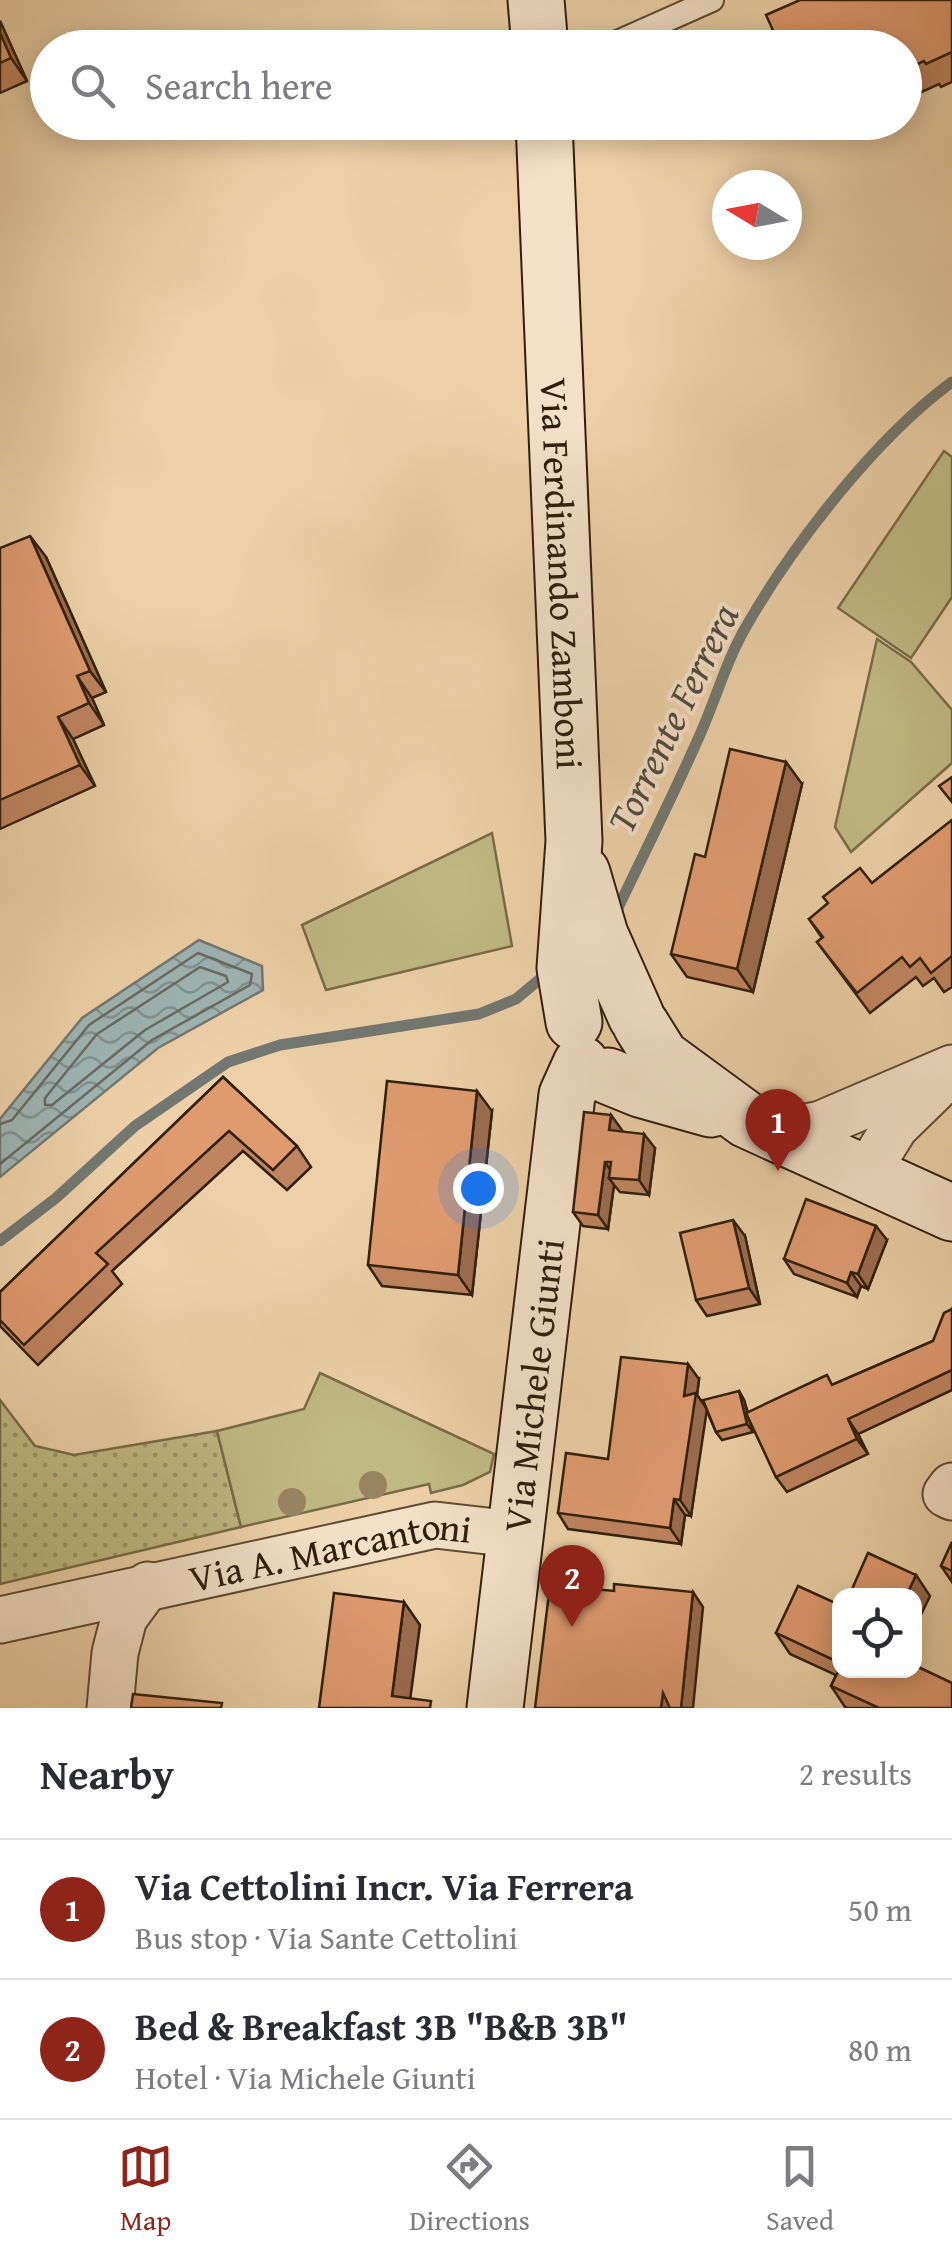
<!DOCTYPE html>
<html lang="en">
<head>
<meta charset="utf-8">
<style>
  :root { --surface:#fff; --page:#f7f7f7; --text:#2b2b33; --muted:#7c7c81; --line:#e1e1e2; --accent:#8f2418 }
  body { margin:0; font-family:"Gentium Book Plus",serif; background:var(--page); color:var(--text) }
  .controls { position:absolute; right:30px; bottom:30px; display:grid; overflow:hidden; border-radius:20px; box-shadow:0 5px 25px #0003 }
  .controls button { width:90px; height:90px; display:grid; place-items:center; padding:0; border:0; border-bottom:2px solid var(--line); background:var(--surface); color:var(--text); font:50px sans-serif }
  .compass { position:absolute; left:712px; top:170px; width:90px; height:90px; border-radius:50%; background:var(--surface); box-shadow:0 5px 25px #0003; rotate:280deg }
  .you { position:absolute; left:478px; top:1188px; width:35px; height:35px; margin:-25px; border:8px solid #fff; border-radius:50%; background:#1a73e8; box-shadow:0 0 0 15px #1a73e833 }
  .badge { display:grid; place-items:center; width:65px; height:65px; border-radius:50%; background:var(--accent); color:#fff; font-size:32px; font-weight:700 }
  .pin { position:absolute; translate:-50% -82px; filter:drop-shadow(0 2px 5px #0008) }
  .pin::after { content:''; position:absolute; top:52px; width:35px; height:30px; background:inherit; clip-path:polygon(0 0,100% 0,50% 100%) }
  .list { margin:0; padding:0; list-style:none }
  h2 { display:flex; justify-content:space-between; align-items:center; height:130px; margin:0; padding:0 40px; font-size:42px }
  h2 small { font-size:32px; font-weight:400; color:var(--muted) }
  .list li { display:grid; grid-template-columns:65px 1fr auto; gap:30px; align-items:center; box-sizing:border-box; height:140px; padding:0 40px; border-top:2px solid var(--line) }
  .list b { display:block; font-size:38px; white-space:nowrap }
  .list p { margin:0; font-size:32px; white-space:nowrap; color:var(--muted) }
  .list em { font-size:32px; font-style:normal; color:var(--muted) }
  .icon { flex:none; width:55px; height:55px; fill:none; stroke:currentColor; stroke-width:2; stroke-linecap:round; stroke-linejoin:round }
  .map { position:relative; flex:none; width:952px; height:1708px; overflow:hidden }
  .search { position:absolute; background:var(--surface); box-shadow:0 5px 25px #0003; left:30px; right:30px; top:30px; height:110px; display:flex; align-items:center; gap:25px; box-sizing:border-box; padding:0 35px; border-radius:55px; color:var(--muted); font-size:38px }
  .sheet { height:410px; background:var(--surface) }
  nav { display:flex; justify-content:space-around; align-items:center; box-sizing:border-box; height:140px; border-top:2px solid var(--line); background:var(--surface); font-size:28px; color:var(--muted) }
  nav a { display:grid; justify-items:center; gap:5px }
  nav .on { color:var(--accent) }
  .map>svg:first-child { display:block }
  .grass { fill:url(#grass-dots); stroke:#786c48; stroke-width:2.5 }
  .green { fill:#bfb983; stroke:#786c48; stroke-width:2.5 }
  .water { fill:url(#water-waves); stroke:#727871; stroke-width:2.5 }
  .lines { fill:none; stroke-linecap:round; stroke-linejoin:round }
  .shore { stroke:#686a60; stroke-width:2.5 }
  .stream { stroke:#727871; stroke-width:11 }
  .lane-casing { stroke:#604b34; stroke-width:26 }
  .street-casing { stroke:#604b34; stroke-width:49 }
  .secondary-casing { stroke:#311f0d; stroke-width:59 }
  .lane { stroke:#f3e0c6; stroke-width:22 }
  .street { stroke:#f3e0c6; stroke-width:45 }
  .secondary { stroke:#f3e0c6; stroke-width:55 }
  .tree { fill:#998462 }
  .wall { fill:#bf8560; stroke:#311f0d; stroke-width:2.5 }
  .shaded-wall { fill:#9b6c4e; stroke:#311f0d; stroke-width:2.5 }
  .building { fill:#de9b70; stroke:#311f0d; stroke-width:2.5 }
  .labels { text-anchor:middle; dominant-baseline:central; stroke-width:8; stroke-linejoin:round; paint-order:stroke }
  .street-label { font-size:38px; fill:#311f0d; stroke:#f3e0c6 }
  .water-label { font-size:40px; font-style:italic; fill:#524c3f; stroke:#f3e0c6 }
</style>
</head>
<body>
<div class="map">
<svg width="952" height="1708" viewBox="0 0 952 1708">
  <defs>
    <pattern id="grass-dots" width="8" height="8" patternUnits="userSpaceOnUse" patternTransform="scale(2.5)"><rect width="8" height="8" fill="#bfb983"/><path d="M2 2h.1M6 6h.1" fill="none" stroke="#9c966a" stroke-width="1.8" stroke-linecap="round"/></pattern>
    <pattern id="water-waves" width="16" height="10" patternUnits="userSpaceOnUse" patternTransform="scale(2.5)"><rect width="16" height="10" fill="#9eb4b4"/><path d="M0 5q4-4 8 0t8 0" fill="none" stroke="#819291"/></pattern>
  </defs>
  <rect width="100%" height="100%" fill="#edd0a7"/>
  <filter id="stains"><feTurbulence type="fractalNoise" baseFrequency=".002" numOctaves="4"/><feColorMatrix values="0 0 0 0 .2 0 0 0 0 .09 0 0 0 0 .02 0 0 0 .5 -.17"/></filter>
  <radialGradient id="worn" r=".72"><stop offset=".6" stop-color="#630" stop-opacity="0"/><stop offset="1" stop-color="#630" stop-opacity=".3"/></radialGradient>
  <!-- grass -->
  <polygon class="grass" points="0,1400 35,1446 74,1455 217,1431 241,1527 0,1584"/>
  <!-- green -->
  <g class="green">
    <polygon points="944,451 952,457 952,597 911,658 838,608"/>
    <polygon points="877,639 911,662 952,710 952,763 851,852 835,827"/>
    <polygon points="492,833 512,946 326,990 302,925"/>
    <polygon points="320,1373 494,1454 490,1472 463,1485 431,1493 429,1484 241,1527 217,1431 304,1409"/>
  </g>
  <!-- water -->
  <polygon class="water" points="199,940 262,966 263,990 158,1048 0,1177 0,1119 82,1018"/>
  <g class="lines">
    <!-- shore -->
    <g class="shore">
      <polygon points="200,967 226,976 228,982 145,1030 52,1105 45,1105 45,1098 97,1034"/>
      <polyline points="0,1124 12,1120 89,1025 198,953 252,974 250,985 152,1040 0,1164"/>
    </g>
    <!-- stream -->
    <g class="stream">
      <path d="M618,908c28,-59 58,-118 84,-178 15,-35 26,-73 45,-105 47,-82 129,-187 205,-243"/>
      <polyline points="0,1241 56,1198 135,1126 228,1062 280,1045 479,1014 516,999 540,979"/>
    </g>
    <!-- lane casing -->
    <g class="lane-casing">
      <polyline id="lane" points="604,48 712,0"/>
    </g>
    <!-- street casing -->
    <g class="street-casing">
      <g id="street">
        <polyline points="774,1133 821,1124 952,1068"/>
        <polyline points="866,1174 895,1127 936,1087"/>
        <polyline points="952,1486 946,1494 952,1497"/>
        <path id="s1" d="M0,1620l435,-95 79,9"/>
        <polyline points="110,1708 115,1653 124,1618 148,1585"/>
      </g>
    </g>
    <!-- secondary casing -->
    <g class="secondary-casing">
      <g id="secondary">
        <polyline points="536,0 540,48"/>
        <path id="s2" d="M544,122l30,719 -9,127 9,54"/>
        <polyline points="582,873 600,935 636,1016"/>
        <polyline points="641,1025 661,1057 747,1120 952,1213"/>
        <polyline points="608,1076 640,1089 711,1109"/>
        <path id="s3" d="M495,1708l72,-613 14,-31"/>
      </g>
    </g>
    <!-- lane -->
    <use href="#lane" class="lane"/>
    <!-- street -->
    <use href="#street" class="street"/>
    <!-- secondary -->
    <use href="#secondary" class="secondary"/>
  </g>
  <!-- trees -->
  <g class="tree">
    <circle cx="373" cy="1485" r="14"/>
    <circle cx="292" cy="1502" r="14"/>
  </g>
  <!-- wall -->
  <g class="wall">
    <polygon points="952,0 952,82 941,87 939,84 904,100 904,48"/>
    <polygon points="0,21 27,81 0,93"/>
    <polygon points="818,122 856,122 827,136"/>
    <polygon points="0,548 46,557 106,692 92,698 104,725 73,739 95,786 0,829"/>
    <polygon points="802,784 753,992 687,977 671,954 705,857"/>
    <polygon points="952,820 952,987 944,992 934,978 923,986 916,977 870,1013 817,942 822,938 809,919 872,883"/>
    <polygon points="223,1077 297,1146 311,1167 287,1190 243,1151 112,1271 122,1284 38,1365 0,1326 0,1292"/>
    <polygon points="492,1111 472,1295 382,1286 368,1265"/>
    <polygon points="622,1130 621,1131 655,1148 649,1195 620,1192 614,1185 608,1229 583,1226 573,1212"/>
    <polygon points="745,1236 760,1304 707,1316 696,1300"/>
    <polygon points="887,1240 868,1289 861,1286 857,1297 794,1274 784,1259"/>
    <polygon points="952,1309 952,1390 858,1434 868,1454 787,1492 776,1477 750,1421 753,1432 722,1440 716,1432 706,1409 691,1516 685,1515 681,1544 568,1529 558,1513 608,1459 699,1379 697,1395 706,1408 739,1391 744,1400 748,1413 834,1384 933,1341"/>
    <polygon points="952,1542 952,1582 941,1566"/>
    <polygon points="840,1605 840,1670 952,1708 848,1708 845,1707 831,1686 836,1675 790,1654 776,1633"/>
  </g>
  <!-- shaded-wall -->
  <g class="shaded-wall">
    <polygon points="0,21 27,81 11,58 0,33"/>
    <polygon points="30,536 46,557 106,692 90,671"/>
    <polygon points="77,676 92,698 104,725 89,703"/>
    <polygon points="58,717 73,739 95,786 80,765"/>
    <polygon points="786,762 802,784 753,992 737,969"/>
    <polygon points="477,1091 492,1111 472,1295 458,1275"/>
    <polygon points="611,1115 622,1130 620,1145 609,1130"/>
    <polygon points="644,1134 655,1148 649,1195 639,1180"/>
    <polygon points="605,1162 615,1177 609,1178 614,1185 608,1229 598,1215"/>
    <polygon points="733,1220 745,1236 760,1304 749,1288"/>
    <polygon points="876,1226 887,1240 868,1289 858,1274"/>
    <polygon points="851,1272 861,1286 857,1297 847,1283"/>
    <polygon points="688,1364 699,1379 697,1395 707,1409 691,1516 680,1500 684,1396"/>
    <polygon points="739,1391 744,1400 753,1432 747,1424"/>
    <polygon points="848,1419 858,1434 868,1454 857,1439"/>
    <polygon points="674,1499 685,1515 681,1544 670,1528"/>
    <polygon points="916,1575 930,1596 914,1629 914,1596 906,1596"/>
    <polygon points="693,1592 703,1607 693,1708 681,1708"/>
    <polygon points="404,1602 420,1625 409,1708 392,1696"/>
    <polygon points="663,1693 673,1708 661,1708"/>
  </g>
  <!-- building -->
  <g class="building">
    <polygon points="800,0 952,0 952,52 926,64 924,61 904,70 904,48 781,48 766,15"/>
    <polygon points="0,33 11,58 0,63"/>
    <polygon points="30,536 90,671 77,676 89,703 58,717 80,765 0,800 0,548"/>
    <polygon points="730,749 786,762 737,969 671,954 695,854 705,857"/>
    <polygon points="952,777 952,802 939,786"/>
    <polygon points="952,820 952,956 931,973 920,958 910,967 902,957 857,993 817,942 823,937 809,919 828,903 823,897 860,868 872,883"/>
    <polygon points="223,1077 297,1146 273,1170 229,1131 96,1253 108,1264 24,1345 0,1320 0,1292"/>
    <polygon points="387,1081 477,1091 458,1275 368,1265"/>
    <polygon points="584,1112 611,1115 609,1130 644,1134 639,1180 609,1178 611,1162 605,1162 598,1215 573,1212"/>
    <polygon points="806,1199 876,1226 858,1274 851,1272 847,1283 784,1259"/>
    <polygon points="733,1220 749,1288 696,1300 680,1233"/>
    <polygon points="952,1309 952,1370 848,1419 857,1439 776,1477 746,1413 827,1375 832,1385 933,1341 944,1313"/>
    <polygon points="621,1357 688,1364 684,1396 696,1393 680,1500 674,1499 670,1528 558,1513 566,1453 608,1459"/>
    <polygon points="739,1391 747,1424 716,1432 703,1400"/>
    <polygon points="952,1542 952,1571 941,1566"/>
    <polygon points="868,1553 916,1575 906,1596 849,1596"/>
    <polygon points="614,1584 693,1592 681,1708 670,1708 663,1693 661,1708 535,1708 550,1585 614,1591"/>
    <polygon points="798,1586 840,1605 840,1663 776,1633"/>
    <polygon points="334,1593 404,1602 392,1696 431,1701 430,1708 319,1708"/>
    <polygon points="914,1665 952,1683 952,1708 879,1708 831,1686 840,1668 840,1670 914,1670"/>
    <polygon points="133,1694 222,1703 221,1708 131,1708"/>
  </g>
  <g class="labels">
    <!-- street labels -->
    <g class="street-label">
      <text stroke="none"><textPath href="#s2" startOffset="452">Via Ferdinando Zamboni</textPath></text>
      <text stroke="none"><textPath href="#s3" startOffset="325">Via Michele Giunti</textPath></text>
      <text stroke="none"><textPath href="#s1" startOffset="338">Via A. Marcantoni</textPath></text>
    </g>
    <!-- water labels -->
    <g class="water-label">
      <text transform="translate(672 718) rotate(-64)">Torrente Ferrera</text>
    </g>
  </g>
  <rect width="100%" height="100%" filter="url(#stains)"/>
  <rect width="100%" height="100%" fill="url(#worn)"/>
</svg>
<div class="controls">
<button><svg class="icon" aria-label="locate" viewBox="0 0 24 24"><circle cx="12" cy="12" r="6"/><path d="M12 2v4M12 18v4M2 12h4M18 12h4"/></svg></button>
</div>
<svg class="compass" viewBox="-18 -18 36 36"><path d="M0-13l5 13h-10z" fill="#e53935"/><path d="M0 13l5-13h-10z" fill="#7c7c81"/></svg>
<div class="you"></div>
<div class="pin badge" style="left:778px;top:1171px">1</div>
<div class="pin badge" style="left:572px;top:1627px">2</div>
<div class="search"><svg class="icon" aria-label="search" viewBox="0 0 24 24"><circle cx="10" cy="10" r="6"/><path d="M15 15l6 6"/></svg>Search here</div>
</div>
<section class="sheet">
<h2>Nearby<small>2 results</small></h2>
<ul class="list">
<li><span class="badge">1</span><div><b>Via Cettolini Incr. Via Ferrera</b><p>Bus stop · Via Sante Cettolini</p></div><em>50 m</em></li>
<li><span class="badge">2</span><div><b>Bed &amp; Breakfast 3B &quot;B&amp;B 3B&quot;</b><p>Hotel · Via Michele Giunti</p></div><em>80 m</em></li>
</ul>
</section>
<nav>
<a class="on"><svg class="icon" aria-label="map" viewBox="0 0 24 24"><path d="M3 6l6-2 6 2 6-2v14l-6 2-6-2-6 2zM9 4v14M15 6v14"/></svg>Map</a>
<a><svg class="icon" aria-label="directions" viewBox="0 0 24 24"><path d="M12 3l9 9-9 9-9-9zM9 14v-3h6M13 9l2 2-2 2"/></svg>Directions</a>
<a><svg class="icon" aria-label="saved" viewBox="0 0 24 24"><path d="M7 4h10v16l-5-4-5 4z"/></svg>Saved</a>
</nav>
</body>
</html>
